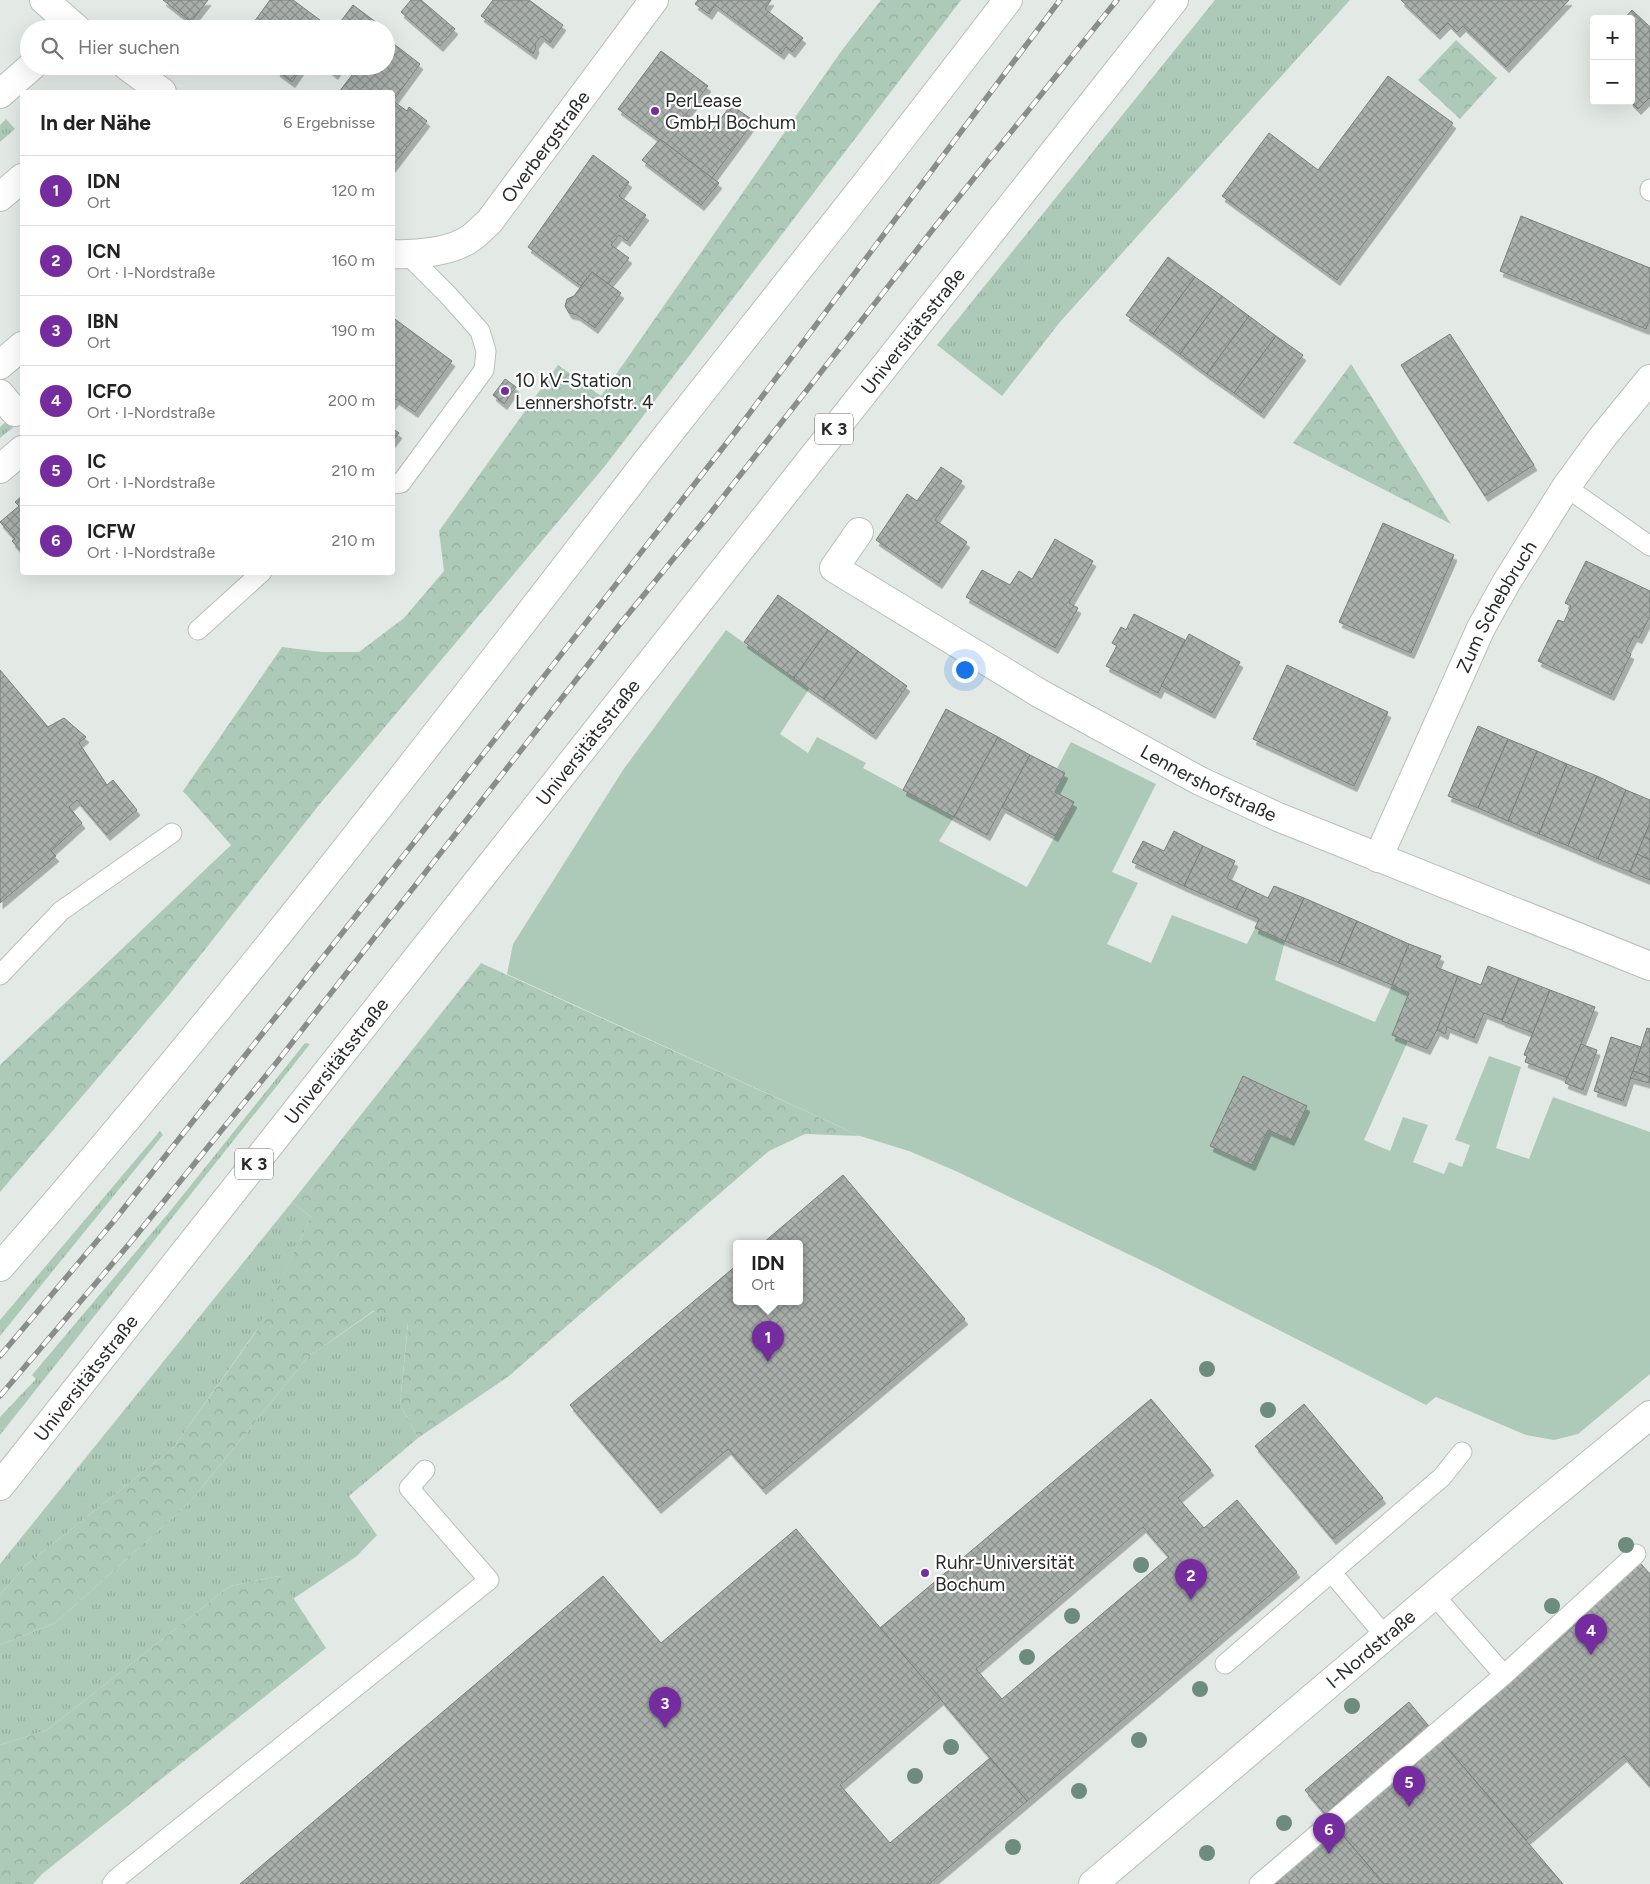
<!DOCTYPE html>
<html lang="de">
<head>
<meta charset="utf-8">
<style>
  :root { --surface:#fff; --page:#f6f6f6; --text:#222; --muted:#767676; --line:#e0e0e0; --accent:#752c9f }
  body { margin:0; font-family:Figtree,sans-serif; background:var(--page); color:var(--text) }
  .controls { position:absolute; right:15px; top:15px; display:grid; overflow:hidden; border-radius:5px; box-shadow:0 5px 20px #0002 }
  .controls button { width:45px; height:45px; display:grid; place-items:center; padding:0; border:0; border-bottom:1px solid var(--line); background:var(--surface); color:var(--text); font:25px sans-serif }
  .you { position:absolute; left:964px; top:669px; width:18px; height:18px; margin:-12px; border:4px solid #fff; border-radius:50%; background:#1a73e8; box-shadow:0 0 0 8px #1a73e833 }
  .badge { display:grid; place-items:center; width:32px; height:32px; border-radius:50%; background:var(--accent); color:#fff; font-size:16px; font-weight:700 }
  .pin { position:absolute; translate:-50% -41px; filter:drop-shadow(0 1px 2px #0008) }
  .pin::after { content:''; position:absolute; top:26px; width:18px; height:15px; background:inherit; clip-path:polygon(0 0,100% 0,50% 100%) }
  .popup { position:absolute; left:733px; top:1240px; width:70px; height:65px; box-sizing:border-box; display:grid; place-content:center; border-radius:5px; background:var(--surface); filter:drop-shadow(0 1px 4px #0005); font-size:16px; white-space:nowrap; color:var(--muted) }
  .popup b { font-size:19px; color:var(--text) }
  .popup::after { content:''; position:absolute; left:50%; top:100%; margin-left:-10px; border:10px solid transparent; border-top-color:var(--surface) }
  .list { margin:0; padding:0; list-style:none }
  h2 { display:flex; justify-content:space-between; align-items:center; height:65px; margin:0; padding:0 20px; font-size:21px }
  h2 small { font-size:16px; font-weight:400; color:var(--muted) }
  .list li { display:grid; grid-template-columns:32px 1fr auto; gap:15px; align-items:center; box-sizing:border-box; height:70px; padding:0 20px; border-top:1px solid var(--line) }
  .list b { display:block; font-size:19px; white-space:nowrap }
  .list p { margin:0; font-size:16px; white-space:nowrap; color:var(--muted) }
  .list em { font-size:16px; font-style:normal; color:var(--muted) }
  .icon { flex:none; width:28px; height:28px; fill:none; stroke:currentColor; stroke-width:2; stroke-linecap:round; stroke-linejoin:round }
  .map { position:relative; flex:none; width:1650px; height:1884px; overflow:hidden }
  .search { position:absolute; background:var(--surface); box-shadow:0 5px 20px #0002; left:20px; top:20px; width:375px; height:55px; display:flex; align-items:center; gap:12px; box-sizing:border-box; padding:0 18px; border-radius:28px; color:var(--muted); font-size:19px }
  .panel { position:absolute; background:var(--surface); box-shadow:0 5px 20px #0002; left:20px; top:90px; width:375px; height:485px; border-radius:5px }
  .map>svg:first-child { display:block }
  .grass { fill:url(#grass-tufts) }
  .forest { fill:url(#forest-crowns) }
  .garden { fill:#adcab9 }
  .building { fill:url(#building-cross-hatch); stroke:#7a807c; fill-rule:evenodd; filter:url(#shadow) }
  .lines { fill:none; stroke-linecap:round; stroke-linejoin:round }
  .service-casing { stroke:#b8bfba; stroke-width:21 }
  .minor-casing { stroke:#b8bfba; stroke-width:30 }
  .trunk-casing { stroke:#b8bfba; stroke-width:30 }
  .service { stroke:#fff; stroke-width:19 }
  .minor { stroke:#fff; stroke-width:28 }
  .trunk { stroke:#fff; stroke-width:28 }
  .rail-casing { stroke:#898e8b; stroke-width:5.5 }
  .rail { stroke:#fff; stroke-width:4; stroke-dasharray:11; stroke-linecap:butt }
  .tree { fill:#6e8c7e }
  .poi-dot { fill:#752c9f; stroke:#fff; stroke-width:2 }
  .labels { text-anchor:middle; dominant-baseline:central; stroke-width:4.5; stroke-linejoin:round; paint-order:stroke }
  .shield { fill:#fff; stroke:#686b69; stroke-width:1 }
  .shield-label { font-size:18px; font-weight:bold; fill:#282b29 }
  .poi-label { font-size:19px; fill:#282b29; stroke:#fff; text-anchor:start }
  .street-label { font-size:19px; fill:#282b29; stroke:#fff }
</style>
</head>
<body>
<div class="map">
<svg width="1650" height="1884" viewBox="0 0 1650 1884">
  <defs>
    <pattern id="grass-tufts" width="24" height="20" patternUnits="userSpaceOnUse" patternTransform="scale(1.25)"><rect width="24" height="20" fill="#adcab9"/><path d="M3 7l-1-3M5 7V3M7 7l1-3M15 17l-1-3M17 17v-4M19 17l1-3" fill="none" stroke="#95ae9f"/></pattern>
    <pattern id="forest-crowns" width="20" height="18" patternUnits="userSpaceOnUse" patternTransform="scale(1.25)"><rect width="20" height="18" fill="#adcab9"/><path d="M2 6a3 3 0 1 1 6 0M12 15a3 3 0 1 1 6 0" fill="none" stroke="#95ae9f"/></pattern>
    <pattern id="building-cross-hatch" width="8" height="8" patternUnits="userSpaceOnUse" patternTransform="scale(1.25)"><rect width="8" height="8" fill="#a9b0ac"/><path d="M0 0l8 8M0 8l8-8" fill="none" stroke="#8a8f8c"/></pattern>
    <filter id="shadow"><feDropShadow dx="3" dy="5.5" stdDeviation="0" flood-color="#0004"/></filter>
  </defs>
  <rect width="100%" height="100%" fill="#e3eae6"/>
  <!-- grass -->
  <g class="grass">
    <polygon points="1215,0 1350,0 1060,322 1002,396 937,345"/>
    <polygon points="6,119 15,129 0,142 0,125"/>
    <polygon points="10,418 16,425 0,438 0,427"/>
    <polygon points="305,1043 310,1044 0,1435 0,1417 36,1379 32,1375 171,1210"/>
    <polygon points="160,1131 163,1135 0,1336 0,1320"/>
    <polygon points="292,1202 311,1217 259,1327 173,1448 25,1566 0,1595 0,1564"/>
    <polygon points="374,1311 408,1323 400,1404 418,1438 349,1496 377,1535 357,1556 293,1599 279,1576 230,1586 47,1730 0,1745 0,1645 55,1623 189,1503 307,1358"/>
  </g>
  <!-- forest -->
  <g class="forest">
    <polygon points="881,0 961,0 605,466 319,805 169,995 0,1192 0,1065 231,845 183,791 282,647 322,652 359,652 404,618 444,571 439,531 558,365 601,396 842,50"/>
    <polygon points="1456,40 1497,78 1460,119 1418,80"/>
    <polygon points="1351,364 1451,524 1293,443"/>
    <polygon points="481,963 860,1136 805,1134 769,1151 509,1376 418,1438 400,1404 408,1324 373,1311 307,1358 189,1503 55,1623 0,1645 0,1595 25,1566 173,1448 256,1332 311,1217 292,1202"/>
    <polygon points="279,1576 326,1648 42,1874 33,1884 0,1884 0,1745 47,1730 230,1586"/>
  </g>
  <!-- garden -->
  <polygon class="garden" points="726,630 809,689 780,734 808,753 817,737 866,763 863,768 954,817 939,841 1027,887 1073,803 1055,792 1065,773 1057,768 1071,742 1156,784 1112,872 1138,883 1107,944 1151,963 1172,915 1247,944 1255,928 1285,941 1275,980 1375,1022 1392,985 1409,993 1392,1034 1408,1041 1364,1140 1390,1151 1403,1117 1428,1125 1413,1162 1444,1174 1449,1162 1462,1167 1470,1145 1455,1140 1489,1056 1521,1067 1496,1148 1529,1159 1553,1097 1650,1132 1650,1374 1578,1434 1554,1440 1526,1435 1436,1397 1426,1405 1157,1268 958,1172 909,1151 860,1136 507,974 513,944 623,770"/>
  <!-- building -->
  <g class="building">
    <polygon points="163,0 208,0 191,22"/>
    <polygon points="270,0 293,0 332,29 249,29"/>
    <polygon points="411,0 421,0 455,29 440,46 401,12"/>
    <polygon points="493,0 529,0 563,25 550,43 541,36 535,44 536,48 533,54 481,16"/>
    <polygon points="698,0 771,0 765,9 803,38 792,52 786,47 781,54 715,5 709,14 695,4"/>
    <polygon points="1401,0 1569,0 1506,67 1463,26 1457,32 1448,23 1437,34"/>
    <polygon points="353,5 377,23 374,27 376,29 335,29"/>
    <polygon points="1632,10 1650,27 1650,99 1649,98 1638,109 1630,101 1631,19 1624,19"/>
    <polygon points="386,38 420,64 393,101 407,111 409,107 427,121 392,167 392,92 339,92 359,66 386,66"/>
    <polygon points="661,51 708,86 686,114 710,133 731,105 754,121 712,178 618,109"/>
    <polygon points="279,66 303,66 292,82 277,71"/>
    <polygon points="325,66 340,66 335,74"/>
    <polygon points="1388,76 1453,123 1337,280 1222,196 1269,133 1318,170"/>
    <polygon points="660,139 719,183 701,205 642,160"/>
    <polygon points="593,155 629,182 619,196 646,215 627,241 619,235 611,245 629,258 608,284 592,272 581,286 528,247"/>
    <polygon points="1521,216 1650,268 1650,319 1646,329 1500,271"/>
    <polygon points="1168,257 1195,277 1153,334 1126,315"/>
    <polygon points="592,272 621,293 595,328 577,315 569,313 565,306 567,299 574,296"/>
    <polygon points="1195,277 1222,296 1180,354 1153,334"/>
    <polygon points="1222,296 1249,316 1207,374 1180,354"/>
    <polygon points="1249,316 1276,336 1234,393 1207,374"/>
    <polygon points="392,317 452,361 415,412 396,399 392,404"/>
    <polygon points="1450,334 1534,465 1485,496 1401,365"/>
    <polygon points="1276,336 1303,355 1261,413 1234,393"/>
    <polygon points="505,379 516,387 504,404 493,395"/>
    <polygon points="392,428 399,433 392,442"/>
    <polygon points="941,467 962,481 935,520 967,542 939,583 876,540 907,494 917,501"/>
    <polygon points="22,496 22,550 21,551 12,541 15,539 0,522 19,506 15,502"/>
    <polygon points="1383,523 1454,555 1411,653 1339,622"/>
    <polygon points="1055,539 1093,561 1069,603 1078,608 1055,648 966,597 982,570 1010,585 1019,571 1032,579"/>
    <polygon points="1586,561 1650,591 1650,616 1639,638 1634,636 1626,651 1631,654 1611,695 1538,661 1558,620 1564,622 1571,606 1565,603"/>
    <polygon points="778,595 828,630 794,678 744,642"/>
    <polygon points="1134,614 1185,640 1158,693 1106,666 1117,646 1112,643 1121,627 1126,630"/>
    <polygon points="828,630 858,651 824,699 794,678"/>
    <polygon points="1189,634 1240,662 1212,713 1161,686"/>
    <polygon points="858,651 907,686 873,734 824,699"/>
    <polygon points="1287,665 1388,712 1354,786 1253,739"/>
    <polygon points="0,670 48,727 64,718 86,737 79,743 107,785 113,780 137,810 107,835 77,800 69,807 82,823 51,851 56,856 0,903"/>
    <polygon points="946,709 998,737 954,817 903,790"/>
    <polygon points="1478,726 1508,739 1478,808 1448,796"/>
    <polygon points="998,737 1030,755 987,835 954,817"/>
    <polygon points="1508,739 1537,751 1508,821 1478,808"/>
    <polygon points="1537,751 1567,764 1539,834 1508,821"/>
    <polygon points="1030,755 1065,773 1055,792 1074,802 1055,836 1002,807"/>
    <polygon points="1567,764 1597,776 1568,846 1539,834"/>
    <polygon points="1597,776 1626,790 1598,859 1568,846"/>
    <polygon points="1626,790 1650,800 1650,823 1630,872 1598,859"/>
    <polygon points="1650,823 1650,840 1644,837"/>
    <polygon points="1174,831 1203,846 1184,886 1132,862 1143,841 1164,851"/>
    <polygon points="1644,837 1650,840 1650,860 1637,854"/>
    <polygon points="1203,846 1235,861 1227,878 1247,888 1236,909 1184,886"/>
    <polygon points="1637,854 1650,860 1650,880 1630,872"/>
    <polygon points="1274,886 1304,898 1285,941 1255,928 1259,919 1236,909 1247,888 1268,898"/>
    <polygon points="1304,898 1357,921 1339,963 1285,941"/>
    <polygon points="1357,921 1409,944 1392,985 1339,963"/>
    <polygon points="1409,944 1441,956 1436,967 1458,976 1437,1030 1427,1049 1392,1035 1409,993 1392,985"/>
    <polygon points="1488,966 1519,978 1502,1020 1484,1013 1474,1038 1447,1027 1445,1034 1437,1030 1458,976 1481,985"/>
    <polygon points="1519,978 1550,990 1533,1033 1502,1021"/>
    <polygon points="1550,990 1595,1007 1568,1078 1525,1062 1527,1056 1524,1055"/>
    <polygon points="1647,1028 1650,1029 1650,1077 1633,1071"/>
    <polygon points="1611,1037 1641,1047 1623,1101 1594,1091"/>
    <polygon points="1581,1044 1597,1050 1583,1090 1565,1083"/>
    <polygon points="1633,1071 1650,1077 1649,1083 1630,1078"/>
    <polygon points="1243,1076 1307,1106 1291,1140 1268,1130 1252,1165 1210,1146"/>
    <polygon points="843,1175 965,1319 763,1489 728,1449 658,1508 570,1405 737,1265 737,1301 799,1301 799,1243 763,1243"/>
    <path d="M1151,1399l60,71 -33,28 26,30 33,-28 60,72 -270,229 -147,-173zM1143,1527l26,30 -167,142 -26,-30z"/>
    <polygon points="1304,1404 1383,1498 1333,1539 1255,1446"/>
    <polygon points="796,1529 941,1699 840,1785 890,1843 990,1758 1027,1801 929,1884 240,1884 603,1576 661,1643"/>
    <polygon points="1640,1563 1650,1574 1650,1786 1624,1756 1526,1840 1437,1736"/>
    <polygon points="1409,1702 1437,1736 1563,1884 1384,1884 1305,1790"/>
    <polygon points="1334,1825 1384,1884 1264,1884"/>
  </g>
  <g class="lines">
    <!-- service casing -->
    <g class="service-casing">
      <g id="service">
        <polyline points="1650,189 1650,191"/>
        <polyline points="392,484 401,483 484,370 486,351 480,331 448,295 408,255"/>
        <polyline points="1566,487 1650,546"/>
        <polyline points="198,630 262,572"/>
        <polyline points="0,975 61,911 172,833"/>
        <polyline points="1332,1573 1385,1636"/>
        <polyline points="1434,1595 1504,1675 1636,1554"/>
        <polyline points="1225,1664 1442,1477 1462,1452"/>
        <polyline points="112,1884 116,1879 489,1580 409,1488 425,1470"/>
        <polyline points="1259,1884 1504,1675"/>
      </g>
    </g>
    <!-- minor casing -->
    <g class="minor-casing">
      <g id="minor">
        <polyline points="44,0 77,29"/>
        <polyline points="127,66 162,92"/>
        <polyline points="0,94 32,66"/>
        <polyline points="0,197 22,178"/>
        <path id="s1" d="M392,254c24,1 60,-2 79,-16 7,-5 12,-11 18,-16l165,-222"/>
        <polyline points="0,365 22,346"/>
        <polyline points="0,394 15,412"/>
        <polyline points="0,469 22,450"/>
        <path id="s2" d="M859,532l-25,36 205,125 161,88 78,36 372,149"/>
        <path id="s3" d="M1378,858l103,-230 25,-45 60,-96 35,-48 49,-60"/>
        <path id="s4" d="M1093,1884l440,-373 117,-96"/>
      </g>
    </g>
    <!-- trunk casing -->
    <g class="trunk-casing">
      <g id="trunk">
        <path d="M0,1267c227,-259 437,-533 647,-806 53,-68 108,-136 161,-204 68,-85 134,-171 200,-257"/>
        <path id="s5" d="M0,1486l1174,-1486"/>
      </g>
    </g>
    <!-- service -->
    <use href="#service" class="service"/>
    <!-- minor -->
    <use href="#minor" class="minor"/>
    <!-- trunk -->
    <use href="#trunk" class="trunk"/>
    <!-- rail casing -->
    <g class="rail-casing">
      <g id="rail">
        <polyline points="0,1356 113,1222 416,840 743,422 1060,0"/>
        <polyline points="0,1396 130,1243 277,1062 612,634 705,520 934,228 1117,0"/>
      </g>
    </g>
    <!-- rail -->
    <use href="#rail" class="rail"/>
  </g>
  <!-- trees -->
  <g class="tree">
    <circle cx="1207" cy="1369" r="8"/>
    <circle cx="1268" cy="1410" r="8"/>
    <circle cx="1626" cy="1545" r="8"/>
    <circle cx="1141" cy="1565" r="8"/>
    <circle cx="1552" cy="1606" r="8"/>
    <circle cx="1072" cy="1616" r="8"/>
    <circle cx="1027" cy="1657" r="8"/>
    <circle cx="1200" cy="1689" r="8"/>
    <circle cx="1352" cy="1706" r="8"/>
    <circle cx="1139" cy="1740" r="8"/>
    <circle cx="951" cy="1747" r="8"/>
    <circle cx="915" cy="1776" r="8"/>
    <circle cx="1079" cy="1791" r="8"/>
    <circle cx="1284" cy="1823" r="8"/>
    <circle cx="1013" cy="1847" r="8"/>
    <circle cx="1207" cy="1853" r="8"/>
  </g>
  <!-- markers -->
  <g class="poi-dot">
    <circle cx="655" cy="111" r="5"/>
    <circle cx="505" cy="391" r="5"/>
    <circle cx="925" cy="1573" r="5"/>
  </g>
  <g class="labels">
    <!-- shield labels -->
    <g class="shield">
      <rect x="815" y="413.5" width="38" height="31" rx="4"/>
      <rect x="235" y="1148.5" width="38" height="31" rx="4"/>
    </g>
    <g class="shield-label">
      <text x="834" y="429">K 3</text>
      <text x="254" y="1164">K 3</text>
    </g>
    <!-- poi labels -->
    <g class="poi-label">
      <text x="665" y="100">PerLease<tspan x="665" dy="22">GmbH Bochum</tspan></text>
      <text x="515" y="380">10 kV-Station<tspan x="515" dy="22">Lennershofstr. 4</tspan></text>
      <text x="935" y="1562">Ruhr-Universität<tspan x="935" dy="22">Bochum</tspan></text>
    </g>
    <!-- street labels -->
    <g class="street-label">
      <text stroke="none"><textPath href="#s1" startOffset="200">Overbergstraße</textPath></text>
      <text stroke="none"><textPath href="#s5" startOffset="1472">Universitätsstraße</textPath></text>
      <text stroke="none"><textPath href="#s3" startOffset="278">Zum Schebbruch</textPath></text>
      <text stroke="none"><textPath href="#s5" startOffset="948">Universitätsstraße</textPath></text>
      <text stroke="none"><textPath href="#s2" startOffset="476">Lennershofstraße</textPath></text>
      <text stroke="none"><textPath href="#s5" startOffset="542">Universitätsstraße</textPath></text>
      <text stroke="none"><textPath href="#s5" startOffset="138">Universitätsstraße</textPath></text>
      <text stroke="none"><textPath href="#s4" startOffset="364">I-Nordstraße</textPath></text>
    </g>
  </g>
</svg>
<div class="controls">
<button>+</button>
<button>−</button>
</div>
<div class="you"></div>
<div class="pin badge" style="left:768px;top:1362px">1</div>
<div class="popup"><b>IDN</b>Ort</div>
<div class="pin badge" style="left:1191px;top:1600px">2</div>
<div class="pin badge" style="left:665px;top:1728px">3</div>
<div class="pin badge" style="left:1591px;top:1655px">4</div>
<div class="pin badge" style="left:1409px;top:1807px">5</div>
<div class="pin badge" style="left:1329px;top:1854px">6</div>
<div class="search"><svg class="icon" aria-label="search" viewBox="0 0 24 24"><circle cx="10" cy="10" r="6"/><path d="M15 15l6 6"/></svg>Hier suchen</div>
<section class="panel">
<h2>In der Nähe<small>6 Ergebnisse</small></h2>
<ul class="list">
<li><span class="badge">1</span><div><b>IDN</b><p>Ort</p></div><em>120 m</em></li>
<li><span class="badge">2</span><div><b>ICN</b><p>Ort · I-Nordstraße</p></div><em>160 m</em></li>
<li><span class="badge">3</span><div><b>IBN</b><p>Ort</p></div><em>190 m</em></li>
<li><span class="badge">4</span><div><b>ICFO</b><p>Ort · I-Nordstraße</p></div><em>200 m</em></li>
<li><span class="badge">5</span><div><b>IC</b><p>Ort · I-Nordstraße</p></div><em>210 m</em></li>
<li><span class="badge">6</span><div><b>ICFW</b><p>Ort · I-Nordstraße</p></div><em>210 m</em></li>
</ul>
</section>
</div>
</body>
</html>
